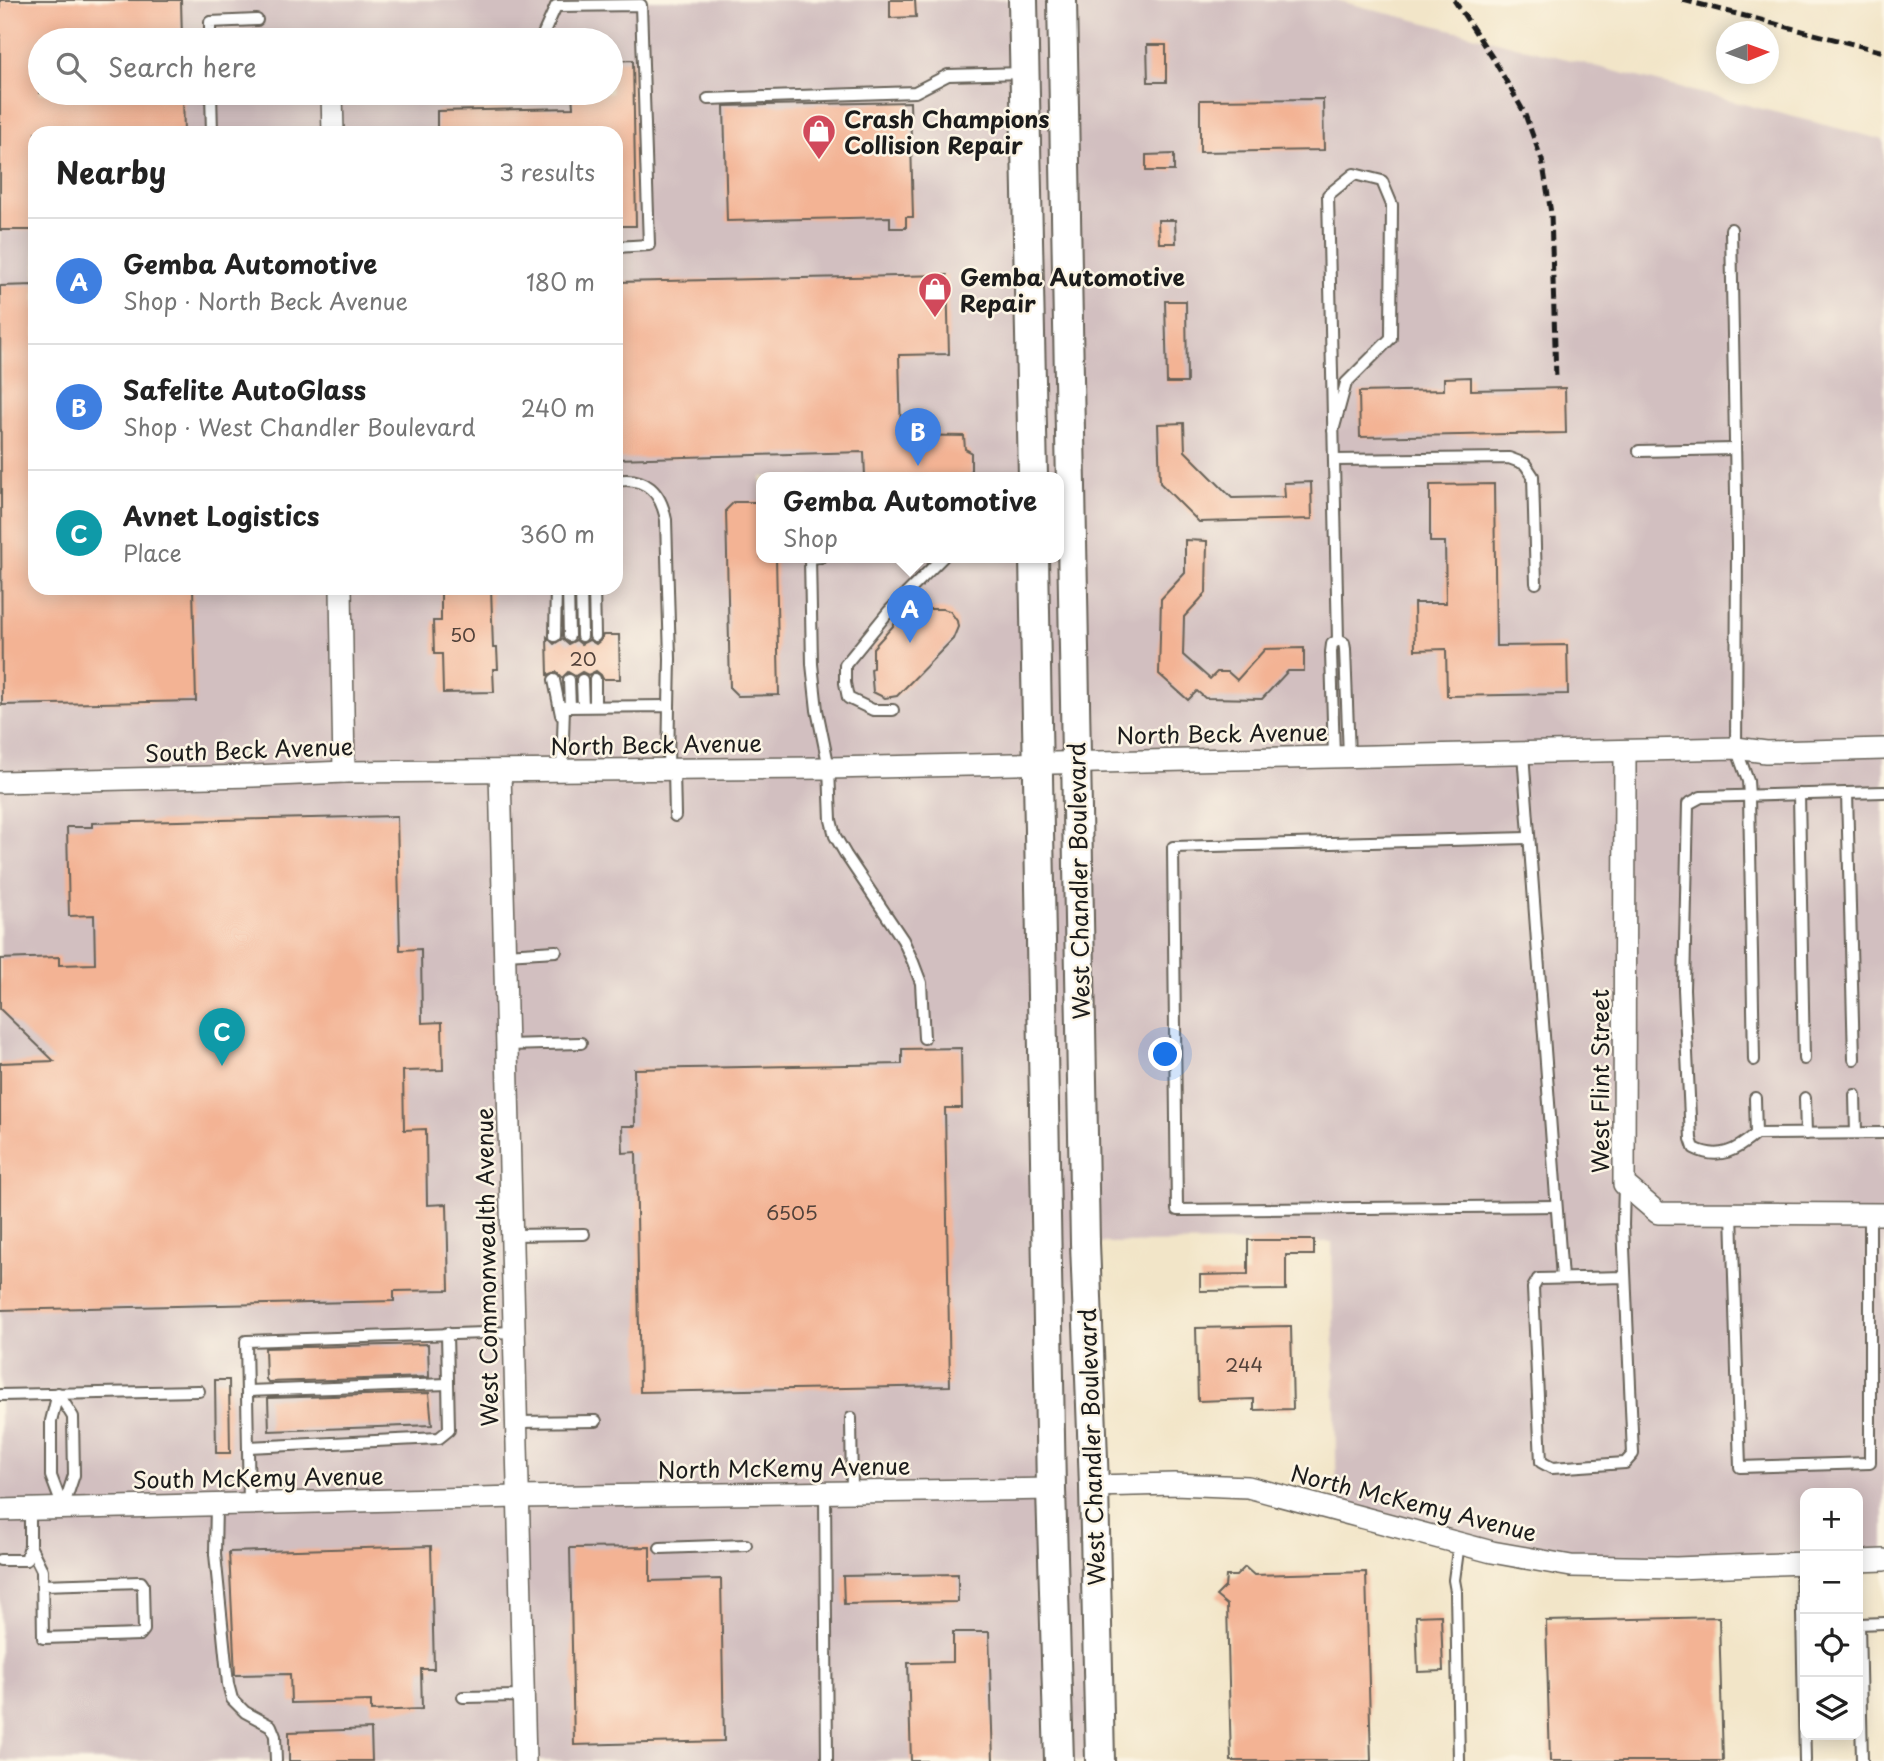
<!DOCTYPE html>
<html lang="en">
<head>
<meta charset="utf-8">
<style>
  :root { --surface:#fff; --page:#f6f6f6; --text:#222; --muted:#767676; --line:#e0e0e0; --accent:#d93025 }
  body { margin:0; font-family:"Playpen Sans",sans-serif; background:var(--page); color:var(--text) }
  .controls { position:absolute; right:21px; bottom:21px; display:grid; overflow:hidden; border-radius:14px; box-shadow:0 4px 18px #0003 }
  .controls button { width:63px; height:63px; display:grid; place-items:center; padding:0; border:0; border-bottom:2px solid var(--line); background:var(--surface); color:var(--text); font:35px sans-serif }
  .compass { position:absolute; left:1716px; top:21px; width:63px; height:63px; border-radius:50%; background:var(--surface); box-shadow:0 4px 18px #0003; rotate:89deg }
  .you { position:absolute; left:1166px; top:1055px; width:24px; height:24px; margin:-18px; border:5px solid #fff; border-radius:50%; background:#1a73e8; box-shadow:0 0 0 10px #1a73e833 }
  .badge { display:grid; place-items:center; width:46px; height:46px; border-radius:50%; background:var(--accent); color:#fff; font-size:23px; font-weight:700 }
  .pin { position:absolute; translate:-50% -58px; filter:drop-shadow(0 2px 4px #0008) }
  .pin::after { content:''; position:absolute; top:37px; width:24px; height:21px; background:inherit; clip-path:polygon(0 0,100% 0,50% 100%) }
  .popup { position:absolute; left:756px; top:472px; width:308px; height:91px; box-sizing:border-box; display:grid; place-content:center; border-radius:14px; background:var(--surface); filter:drop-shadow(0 2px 5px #0005); font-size:23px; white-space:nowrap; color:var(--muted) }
  .popup b { font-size:26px; color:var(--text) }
  .popup::after { content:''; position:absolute; left:50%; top:100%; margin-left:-14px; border:14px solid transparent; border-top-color:var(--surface) }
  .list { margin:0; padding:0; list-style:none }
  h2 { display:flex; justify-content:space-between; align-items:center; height:91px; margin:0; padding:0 28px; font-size:30px }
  h2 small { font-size:23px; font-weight:400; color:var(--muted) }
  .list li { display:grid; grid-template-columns:46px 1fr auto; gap:21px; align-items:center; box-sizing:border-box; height:126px; padding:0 28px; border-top:2px solid var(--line) }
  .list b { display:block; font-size:26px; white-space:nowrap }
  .list p { margin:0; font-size:23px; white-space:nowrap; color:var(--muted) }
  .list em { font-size:23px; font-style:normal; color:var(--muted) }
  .icon { flex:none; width:38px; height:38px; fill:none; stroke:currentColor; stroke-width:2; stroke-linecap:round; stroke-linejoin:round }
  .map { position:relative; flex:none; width:1884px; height:1761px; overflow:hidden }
  .search { position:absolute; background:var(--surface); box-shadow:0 4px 18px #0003; left:28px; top:28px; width:595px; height:77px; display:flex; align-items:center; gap:18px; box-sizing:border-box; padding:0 24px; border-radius:38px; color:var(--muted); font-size:26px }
  .panel { position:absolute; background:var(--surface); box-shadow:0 4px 18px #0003; left:28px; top:126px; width:595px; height:469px; border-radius:21px }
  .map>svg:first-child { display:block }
  .industrial { fill:#d2bfc0; fill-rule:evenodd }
  .building { fill:#f3b394 }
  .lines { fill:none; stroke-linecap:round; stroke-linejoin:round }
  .lane-casing { stroke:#676258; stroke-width:14 }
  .street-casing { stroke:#676258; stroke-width:24 }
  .secondary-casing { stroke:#676258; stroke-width:32 }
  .lane { stroke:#fff; stroke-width:10 }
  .street { stroke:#fff; stroke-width:21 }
  .secondary { stroke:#fff; stroke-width:28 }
  .rail { stroke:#1c1c1c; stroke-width:5; stroke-dasharray:10 5; stroke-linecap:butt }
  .labels { text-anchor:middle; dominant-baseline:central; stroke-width:5; stroke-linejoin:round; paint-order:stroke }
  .number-label { font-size:19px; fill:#52423a }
  .poi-label { font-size:23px; font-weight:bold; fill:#1c1c1c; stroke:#fcf5e5; text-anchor:start }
  .street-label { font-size:23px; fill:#1c1c1c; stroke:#fcf5e5 }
</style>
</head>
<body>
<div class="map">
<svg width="1884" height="1761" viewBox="0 0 1884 1761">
  <rect width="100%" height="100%" fill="#fcf5e5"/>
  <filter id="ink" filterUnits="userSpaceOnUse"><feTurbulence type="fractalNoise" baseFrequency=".0143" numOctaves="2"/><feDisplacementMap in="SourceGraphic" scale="14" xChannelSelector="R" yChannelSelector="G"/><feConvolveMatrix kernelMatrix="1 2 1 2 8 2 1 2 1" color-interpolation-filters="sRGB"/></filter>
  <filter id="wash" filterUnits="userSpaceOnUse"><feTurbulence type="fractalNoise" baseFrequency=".00686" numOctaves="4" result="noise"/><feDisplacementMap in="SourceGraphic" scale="28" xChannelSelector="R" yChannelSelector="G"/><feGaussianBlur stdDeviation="1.57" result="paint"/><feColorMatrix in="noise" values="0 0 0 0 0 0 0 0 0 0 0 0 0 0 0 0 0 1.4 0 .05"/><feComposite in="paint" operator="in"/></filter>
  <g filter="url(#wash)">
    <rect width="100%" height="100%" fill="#f2e5c8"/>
    <!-- industrial -->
    <path class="industrial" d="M0,0h1336l548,140v1420l-26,1v-68h-53v70l-234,3 -234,-56 -5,-268 -247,1 13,518h-1098zM40,40h571v53h-571zM35,133h581v455h-581zM761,477h298v80h-298z"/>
    <g id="blocks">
      <!-- building -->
      <g class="building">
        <polygon points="0,0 181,0 182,40 40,40 40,93 183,93 184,133 35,133 35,230 0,230"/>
        <polygon points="890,0 915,0 916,17 890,18"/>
        <polygon points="1147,45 1166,45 1166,82 1148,82"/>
        <polygon points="633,60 636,226 616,226 616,133 437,133 437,111 573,108 572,93 611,93 611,61"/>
        <polygon points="1323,99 1324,150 1200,152 1200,100"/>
        <polygon points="910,102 913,217 906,217 906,228 890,228 890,217 727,221 724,106"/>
        <polygon points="1174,154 1174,171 1146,171 1146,155"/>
        <polygon points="1158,220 1175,220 1176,243 1159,243"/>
        <polygon points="947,275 949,354 899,355 901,435 964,436 965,449 971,452 971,477 865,477 864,452 616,459 616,282"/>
        <polygon points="35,285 35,588 193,588 196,701 2,705 0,286"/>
        <polygon points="1165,301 1186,301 1187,383 1167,383"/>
        <polygon points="1471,377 1471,390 1565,388 1566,433 1360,437 1359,392 1444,390 1444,378"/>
        <polygon points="1184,423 1185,451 1232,498 1285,497 1284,483 1311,482 1312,519 1199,522 1160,483 1158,424"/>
        <polygon points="1494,484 1496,646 1567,645 1568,694 1447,696 1446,649 1415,650 1414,603 1446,603 1445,542 1430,542 1430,485"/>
        <polygon points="734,502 761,502 761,557 776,557 779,695 738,696 730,688 726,510"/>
        <polygon points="1185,540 1207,541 1206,593 1184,617 1183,655 1210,679 1217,672 1228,672 1237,680 1265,649 1304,648 1304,671 1288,671 1262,699 1205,698 1197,691 1188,700 1159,674 1161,599 1185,573"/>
        <polygon points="441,588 491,588 493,648 497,648 498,669 493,669 494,692 443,693 442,654 434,654 433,621 441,621"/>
        <polygon points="943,609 950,611 957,621 958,627 953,639 897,696 885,698 873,692 871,669 873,668 873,648 894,625 898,613 901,610 909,609"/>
        <polygon points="603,635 619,635 620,679 603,679 601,675 596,671 588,675 582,672 575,676 568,672 562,678 556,672 548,675 547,637 554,644 562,639 568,644 576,640 581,644 589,640 596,644 601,640"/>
        <polygon points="397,816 400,950 421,949 422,1023 442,1022 443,1070 403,1071 404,1130 426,1129 427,1205 447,1204 449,1290 394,1291 394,1301 0,1310 0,1063 54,1061 0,1009 0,959 59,957 59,965 95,964 94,915 69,916 67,827 92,827 92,823"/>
        <polygon points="961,1048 962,1108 945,1108 950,1386 640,1392 636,1152 623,1153 622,1126 635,1126 634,1069 902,1064 902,1049"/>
        <polygon points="1248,1240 1314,1240 1314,1255 1286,1255 1286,1290 1200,1291 1200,1275 1248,1274"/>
        <polygon points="1291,1326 1293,1409 1254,1410 1254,1399 1198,1401 1196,1328"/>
        <polygon points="428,1344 429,1377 268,1382 266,1379 265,1348"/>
        <polygon points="215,1380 229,1380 230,1453 216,1453"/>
        <polygon points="429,1393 432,1425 269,1431 268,1398"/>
        <polygon points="431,1546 434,1669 421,1669 422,1709 371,1711 371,1701 291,1703 290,1674 235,1675 229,1552"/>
        <polygon points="650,1547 650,1581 721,1579 724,1741 574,1745 570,1548"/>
        <polygon points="1245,1567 1254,1575 1366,1572 1371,1761 1231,1761 1227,1605 1216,1596 1225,1587 1226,1576 1236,1576"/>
        <polygon points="958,1574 958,1602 844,1604 843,1576"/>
        <polygon points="1441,1615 1443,1671 1418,1672 1416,1616"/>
        <polygon points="1719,1617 1723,1761 1550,1761 1546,1621"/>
        <polygon points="953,1632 989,1632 993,1761 911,1761 908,1663 953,1662"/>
        <polygon points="371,1729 372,1761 289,1761 289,1732"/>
      </g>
    </g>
  </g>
  <g filter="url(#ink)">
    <use href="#blocks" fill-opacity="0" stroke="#676258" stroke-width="2"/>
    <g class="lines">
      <!-- lane casing -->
      <g class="lane-casing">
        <g id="lane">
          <polyline points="210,40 210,22 257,20"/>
          <polyline points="536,40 542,37 556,6 641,5 649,245 616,247"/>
          <polyline points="211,93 212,133"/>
          <polyline points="708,99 915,92 948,75 1024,73"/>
          <polyline points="1731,229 1737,546 1736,748 1748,781 1749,796 1754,1060"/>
          <path d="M1333,431l13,-48 45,-45 1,-133 -10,-24 -28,-7 -26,21c3,149 7,297 10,445"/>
          <polyline points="1639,451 1734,449"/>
          <polyline points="1334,460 1509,458 1525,464 1533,476 1536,583"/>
          <path d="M616,481c30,-5 45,11 50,39l4,139 -1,47"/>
          <polyline points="821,557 810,558 812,664 817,710 829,768 831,820 835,836 846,855 903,940 913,962 921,983 924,1038"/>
          <polyline points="568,588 569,636"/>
          <polyline points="581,588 582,636"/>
          <polyline points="594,588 595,636"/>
          <polyline points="555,636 556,588"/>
          <polyline points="595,679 595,706"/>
          <polyline points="554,680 561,715"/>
          <polyline points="569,680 570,707"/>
          <polyline points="582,680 583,706"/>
          <polyline points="893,710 873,710 848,698 845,683 845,665 889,611 943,557"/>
          <polyline points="1523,753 1562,1278"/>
          <polyline points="1334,757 1331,652 1332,644 1338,640 1344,643 1345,649 1349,757"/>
          <polyline points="674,770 675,816"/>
          <polyline points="562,771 564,707 669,706 668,770"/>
          <polyline points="1847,793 1854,1059"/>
          <polyline points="1799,794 1804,1059"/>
          <polyline points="1528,838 1173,847 1177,1210 1556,1206"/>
          <polyline points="505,954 556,951"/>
          <polyline points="507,1045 581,1043"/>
          <polyline points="1855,1095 1856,1133"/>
          <polyline points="1755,1098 1756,1134 1884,1133"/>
          <polyline points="1805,1098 1806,1134"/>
          <path d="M1756,1134c-19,16 -37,27 -62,14l-3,-9 -7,-150 4,-185 13,-7 183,-5"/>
          <polyline points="1624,1184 1623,1225 1633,1454 1625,1463 1552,1468 1541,1462 1533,1288 1538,1279 1625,1277"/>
          <polyline points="1732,1213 1740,1467 1870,1463 1870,1214"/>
          <polyline points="511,1235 584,1234"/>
          <polyline points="247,1391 448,1384"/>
          <polygon points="58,1393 73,1417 74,1475 63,1508 51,1476 51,1421"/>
          <polyline points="0,1395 199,1391"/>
          <polyline points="851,1418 852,1492"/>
          <polyline points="516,1422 596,1421"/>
          <polyline points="248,1447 439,1438 449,1430 447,1333"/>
          <polyline points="825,1492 827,1761"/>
          <polyline points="249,1504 246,1341 514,1332"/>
          <polyline points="216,1505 215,1554 228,1684 232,1699 245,1712 271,1726 275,1736 276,1761"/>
          <polyline points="1459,1543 1454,1580 1456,1591 1459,1761"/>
          <polyline points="30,1546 42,1570 43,1638 140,1635 144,1630 143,1585 141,1582 42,1585"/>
          <polyline points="660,1548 746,1545"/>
          <polyline points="0,1560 26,1560 30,1546 30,1509"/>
          <polyline points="1801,1563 1805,1761"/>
          <polyline points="463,1697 523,1696"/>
          <polyline points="1862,1761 1859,1624 1884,1623"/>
        </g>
      </g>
      <!-- street casing -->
      <g class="street-casing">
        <g id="street">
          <polyline points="332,93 333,133"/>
          <polyline points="341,588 344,772"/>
          <polyline points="1625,751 1624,1184 1658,1213 1884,1214"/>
          <polyline points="500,772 525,1761"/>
          <polyline points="0,782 253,776 344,772 829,768 1736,748 1766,752 1884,749"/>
          <polyline points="1094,1486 1174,1484 1248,1487 1492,1552 1571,1566 1676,1568 1805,1563"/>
          <polyline points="0,1510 518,1497 1051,1489"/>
          <polyline points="1858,1561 1884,1560"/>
        </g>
      </g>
      <!-- secondary casing -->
      <g class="secondary-casing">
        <g id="secondary">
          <polyline points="1023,0 1033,477"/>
          <polyline points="1062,0 1085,1243 1094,1486 1100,1761"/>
          <polyline points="1034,557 1051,1489 1059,1761"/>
        </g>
      </g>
      <!-- lane -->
      <use href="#lane" class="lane"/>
      <!-- street -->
      <use href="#street" class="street"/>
      <!-- secondary -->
      <use href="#secondary" class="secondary"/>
      <!-- rail -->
      <g class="rail">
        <polyline points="1454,0 1494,60 1524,112 1542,160 1551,213 1556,379"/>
        <polyline points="1683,0 1884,52"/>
      </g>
    </g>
  </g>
  <!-- icons -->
  <defs>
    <g id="shop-pin" transform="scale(1.75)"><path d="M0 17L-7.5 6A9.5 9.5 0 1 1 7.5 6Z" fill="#d1495b" stroke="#fcf5e5"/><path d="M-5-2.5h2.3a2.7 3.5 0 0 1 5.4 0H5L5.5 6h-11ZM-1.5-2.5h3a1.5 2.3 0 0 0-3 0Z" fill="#fff"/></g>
  </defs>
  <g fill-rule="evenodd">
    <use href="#shop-pin" x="819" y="131"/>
    <use href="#shop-pin" x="935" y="289"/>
  </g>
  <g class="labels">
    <!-- number labels -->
    <g class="number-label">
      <text x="463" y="634">50</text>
      <text x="583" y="658">20</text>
      <text x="792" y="1212">6505</text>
      <text x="1244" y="1364">244</text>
    </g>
    <!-- poi labels -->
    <g class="poi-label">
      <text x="844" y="118">Crash Champions<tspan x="844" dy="26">Collision Repair</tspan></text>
      <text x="960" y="276">Gemba Automotive<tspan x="960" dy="26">Repair</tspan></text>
    </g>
    <!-- street labels -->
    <g class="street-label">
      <text transform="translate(1222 733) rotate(-1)">North Beck Avenue</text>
      <text transform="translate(656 744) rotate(-1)">North Beck Avenue</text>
      <text transform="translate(249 749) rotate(-2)">South Beck Avenue</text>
      <text transform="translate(1078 881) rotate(-91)">West Chandler Boulevard</text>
      <text transform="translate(1599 1081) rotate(-90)">West Flint Street</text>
      <text transform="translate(486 1267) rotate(-91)">West Commonwealth Avenue</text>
      <text transform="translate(1091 1447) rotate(-92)">West Chandler Boulevard</text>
      <text transform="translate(784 1467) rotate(-1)">North McKemy Avenue</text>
      <text transform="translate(258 1477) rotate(-1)">South McKemy Avenue</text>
      <text transform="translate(1414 1502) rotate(14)">North McKemy Avenue</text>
    </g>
  </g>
</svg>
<div class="controls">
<button>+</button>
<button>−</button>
<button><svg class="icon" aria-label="locate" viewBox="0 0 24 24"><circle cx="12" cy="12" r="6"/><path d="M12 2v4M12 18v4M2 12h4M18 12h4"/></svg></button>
<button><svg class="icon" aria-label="layers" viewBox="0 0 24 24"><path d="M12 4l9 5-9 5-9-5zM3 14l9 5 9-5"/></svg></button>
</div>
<svg class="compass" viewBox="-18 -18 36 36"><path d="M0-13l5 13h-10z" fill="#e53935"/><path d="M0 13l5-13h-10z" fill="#767676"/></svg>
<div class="you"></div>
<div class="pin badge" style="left:910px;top:643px;background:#3f7fe0">A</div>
<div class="popup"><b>Gemba Automotive</b>Shop</div>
<div class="pin badge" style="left:918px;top:466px;background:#3f7fe0">B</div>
<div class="pin badge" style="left:222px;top:1066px;background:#0f9aa8">C</div>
<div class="search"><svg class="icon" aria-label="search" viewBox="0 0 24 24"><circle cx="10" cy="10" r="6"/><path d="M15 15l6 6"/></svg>Search here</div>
<section class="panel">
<h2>Nearby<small>3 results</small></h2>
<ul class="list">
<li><span class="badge" style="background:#3f7fe0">A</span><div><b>Gemba Automotive</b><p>Shop · North Beck Avenue</p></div><em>180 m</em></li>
<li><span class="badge" style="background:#3f7fe0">B</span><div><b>Safelite AutoGlass</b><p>Shop · West Chandler Boulevard</p></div><em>240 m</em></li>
<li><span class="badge" style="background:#0f9aa8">C</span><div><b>Avnet Logistics</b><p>Place</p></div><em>360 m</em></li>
</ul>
</section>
</div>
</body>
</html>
